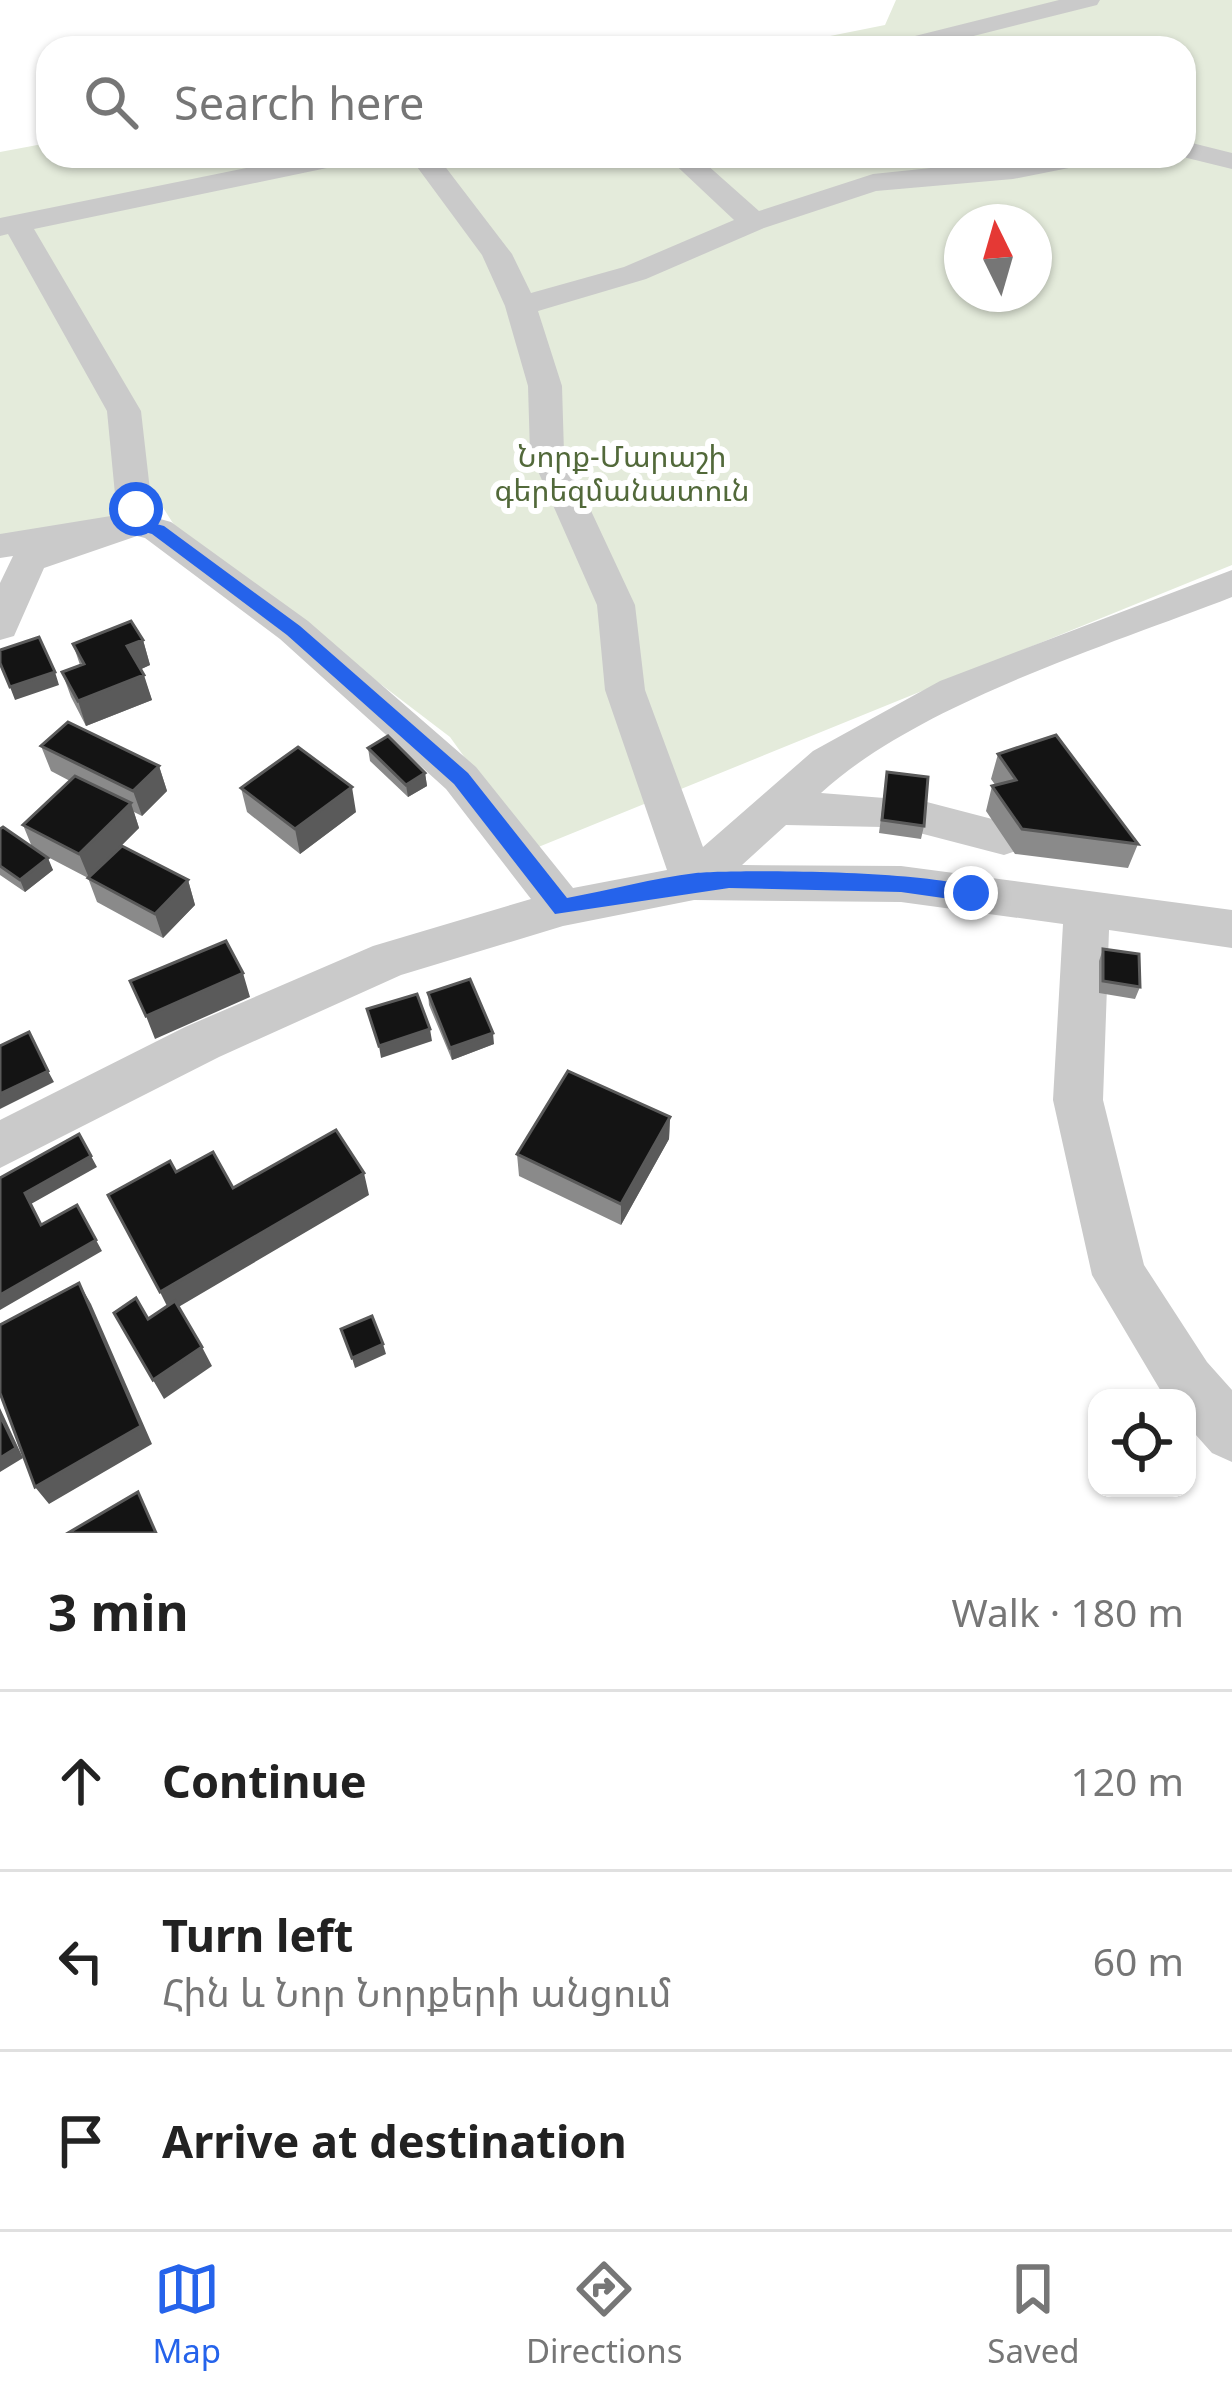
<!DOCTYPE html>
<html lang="en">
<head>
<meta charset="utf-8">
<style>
	body { margin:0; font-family:"Noto Sans","Noto Sans Armenian",sans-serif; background:#f2f2f2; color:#222 }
	.controls { position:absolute; right:36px; bottom:36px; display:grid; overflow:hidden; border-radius:24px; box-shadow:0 3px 9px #0004 }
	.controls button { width:108px; height:108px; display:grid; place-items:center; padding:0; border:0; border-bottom:3px solid #e0e0e0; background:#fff; color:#222; font:60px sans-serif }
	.compass { position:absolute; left:944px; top:204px; width:108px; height:108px; border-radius:50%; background:#fff; box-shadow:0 3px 9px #0004; rotate:355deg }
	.stop { position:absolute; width:36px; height:36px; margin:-27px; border:9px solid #2563eb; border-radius:50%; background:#fff }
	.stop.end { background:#2563eb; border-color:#fff; box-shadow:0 3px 12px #0008 }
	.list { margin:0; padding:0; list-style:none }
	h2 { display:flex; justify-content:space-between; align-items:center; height:156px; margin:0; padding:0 48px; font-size:51px }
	h2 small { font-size:39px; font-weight:400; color:#767676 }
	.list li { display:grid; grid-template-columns:78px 1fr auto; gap:36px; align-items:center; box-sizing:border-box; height:180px; padding:0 48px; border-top:3px solid #e0e0e0 }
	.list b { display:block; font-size:45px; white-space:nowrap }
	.list p { margin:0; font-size:39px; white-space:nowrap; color:#767676 }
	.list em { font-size:39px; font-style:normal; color:#767676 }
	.icon { flex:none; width:66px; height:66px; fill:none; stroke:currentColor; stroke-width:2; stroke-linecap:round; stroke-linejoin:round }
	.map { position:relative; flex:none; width:1232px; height:1533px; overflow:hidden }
	.search { position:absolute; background:#fff; box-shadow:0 3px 9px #0004; left:36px; right:36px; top:36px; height:132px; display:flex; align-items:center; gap:30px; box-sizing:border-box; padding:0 42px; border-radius:36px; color:#767676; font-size:45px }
	.sheet { height:696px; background:#fff }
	nav { display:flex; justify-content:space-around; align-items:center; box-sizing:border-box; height:168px; border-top:3px solid #e0e0e0; background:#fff; font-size:33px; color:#767676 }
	nav a { display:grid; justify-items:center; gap:6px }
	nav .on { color:#2563eb }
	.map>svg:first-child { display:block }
	.green { fill:#e4ebdb; fill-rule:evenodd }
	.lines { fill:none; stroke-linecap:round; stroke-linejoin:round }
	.minor { fill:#cacaca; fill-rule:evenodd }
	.wall { fill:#8a8a8a }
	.shaded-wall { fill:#5a5a5a }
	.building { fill:#141414; stroke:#5a5a5a; stroke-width:3 }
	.route { fill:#2563eb }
	.labels { text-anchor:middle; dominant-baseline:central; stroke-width:12; stroke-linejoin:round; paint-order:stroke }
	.park-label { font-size:30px; fill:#52693a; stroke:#fff }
</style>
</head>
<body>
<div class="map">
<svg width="1232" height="1533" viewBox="0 0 1232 1533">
	<rect width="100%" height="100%" fill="#fff"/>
	<path class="green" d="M896,0H1232V565L531,850L450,737L176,528L162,506L0,541V152L48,143V156H1184V48H770L885,25ZM962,222H1034V294H962Z"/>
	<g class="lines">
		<path class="minor" d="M1059,0H1100L1097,5L926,48H883L887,43Z
			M1184,141L1232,153V169L1179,156H1184Z
			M305,156H360L346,164L34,229L141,411L153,517L171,522L308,621L476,767L573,888L667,870L605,690L597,605L530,453L528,386L505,306L482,255L409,156H437L512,254L531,293L624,267L734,220L666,156H697L759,211L873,174L1046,156H1103L1099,162L1013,179L876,191L764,228L646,279L538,311L562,386L564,453L635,605L645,690L703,847L813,751L940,681L1232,570V597C1107,646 919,703 821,793L897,799L904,811L897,823L882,827L786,825L742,865L901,866L1232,910V948L1109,930L1103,1100L1144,1265L1207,1362L1232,1390V1462L1212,1453L1187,1425V1398H1165L1092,1275L1053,1100L1063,924L901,902L694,900L563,926L401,975L219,1057L0,1168V1120L185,1027L373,946L531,899L446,789L280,639L145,538L137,536L44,568L14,636L0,640V583L13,556L0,558V534L117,515L107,411L8,234L0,236V218Z
			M923,801L1019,826L1026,838L1019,850L1004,855L908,830L901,818L908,806Z"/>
	</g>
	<path class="wall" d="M143,640L150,665L141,669L152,700L86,726L71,697L62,672L80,665L73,644Z
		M41,746L159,766L167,791L142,816L134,812L139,828L117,850L188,880L195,905L163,938L97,902L88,878L44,855L53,870L25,892L0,875V829L32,847L23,825L70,781L51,771Z
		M368,748L425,773L427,786L408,797L370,761Z
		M998,754L1138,844L1128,868L1015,854L986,811L992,786H996L991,779Z
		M887,772L924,826L921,839L879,833Z
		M241,788L356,812L300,854L247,812Z
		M1103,949L1140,987L1135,999L1099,993V961Z
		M428,993L494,1044L452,1060L429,1005Z
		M670,1117L669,1139L621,1225L519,1176L517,1154Z"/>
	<path class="shaded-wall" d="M143,640L150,665L135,672L127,646Z
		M55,672L59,685L15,700L10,687Z
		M144,675L152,700L86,726L78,701Z
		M159,766L167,791L142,816L133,791Z
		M425,773L427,786L408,797L406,785Z
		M352,787L356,812L300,854L295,829Z
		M131,803L139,828L89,878L79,854Z
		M48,858L53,870L25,892L20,880Z
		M188,880L195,905L163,938L155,914Z
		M243,973L250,997L155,1039L146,1016Z
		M430,1029L432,1041L381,1058L379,1046Z
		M493,1033L494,1044L452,1060L450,1048Z
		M48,1071L54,1082L0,1109V1094Z
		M670,1117L669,1139L621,1225V1204Z
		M91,1156L97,1167L31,1204L25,1193Z
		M364,1173L369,1195L170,1312L160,1292Z
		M96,1240L102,1251L0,1310V1295Z
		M79,1283L91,1304L152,1444L49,1504L35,1487Z
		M383,1344L386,1354L355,1368L352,1358Z
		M202,1347L212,1366L164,1399L153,1380Z
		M0,1408L23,1458L0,1472Z"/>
	<path class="building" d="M131,621L143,640L127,646L144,675L78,701L62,672L84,664L73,644Z
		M39,637L55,672L10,687L0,663V650Z
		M68,722L159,766L133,791L41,746Z
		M1056,735L1138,844L1022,829L992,786L1016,780L998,754Z
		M388,736L425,773L406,785L368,748Z
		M298,747L352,787L295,829L241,788Z
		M887,772L928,777L924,826L882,820Z
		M75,776L131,803L79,854L23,825Z
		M3,827L48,858L20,880L0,866V829Z
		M122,846L188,880L155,914L88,878Z
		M226,941L243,973L146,1016L130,981Z
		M1103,949L1139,954L1140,987L1103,981Z
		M470,979L493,1033L450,1048L428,993Z
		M417,994L430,1029L379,1046L367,1009Z
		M29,1032L48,1071L0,1094V1046Z
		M568,1071L670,1117L621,1204L517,1154Z
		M336,1130L364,1173L160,1292L108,1195L170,1161L176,1172L213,1152L233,1188Z
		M79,1134L91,1156L25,1193L41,1225L77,1205L96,1240L0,1295V1178Z
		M79,1283L141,1426L35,1487L0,1393V1325Z
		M136,1298L148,1319L175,1301L202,1347L153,1380L114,1313Z
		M372,1316L383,1344L352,1358L341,1329Z
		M0,1415L16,1448L0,1458Z
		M138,1492L156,1533H68Z"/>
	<path class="route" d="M130,506H142L145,521L164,526L300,626L468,773L567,898C610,890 653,878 696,873C736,869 962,870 982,893L971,902L901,892L729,888L555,914L454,784L287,635L152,534L131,528Z"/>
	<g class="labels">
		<g class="park-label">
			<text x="622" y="455">Նորք-Մարաշի<tspan x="622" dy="34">գերեզմանատուն</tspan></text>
		</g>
	</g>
</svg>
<div class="controls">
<button><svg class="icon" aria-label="locate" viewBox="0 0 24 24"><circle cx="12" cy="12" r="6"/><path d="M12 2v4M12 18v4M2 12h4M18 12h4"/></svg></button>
</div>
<svg class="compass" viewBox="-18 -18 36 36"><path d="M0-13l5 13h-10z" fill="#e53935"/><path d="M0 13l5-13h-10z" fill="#767676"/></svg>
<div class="stop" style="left:136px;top:509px"></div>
<div class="stop end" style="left:971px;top:893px"></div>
<div class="search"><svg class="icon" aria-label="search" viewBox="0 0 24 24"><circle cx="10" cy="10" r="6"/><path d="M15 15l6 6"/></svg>Search here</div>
</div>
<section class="sheet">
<h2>3 min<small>Walk · 180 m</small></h2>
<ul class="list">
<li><svg class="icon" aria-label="ahead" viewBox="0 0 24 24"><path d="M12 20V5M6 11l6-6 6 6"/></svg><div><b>Continue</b></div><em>120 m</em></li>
<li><svg class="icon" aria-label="left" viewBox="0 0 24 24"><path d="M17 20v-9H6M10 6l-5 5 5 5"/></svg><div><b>Turn left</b><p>Հին և Նոր Նորքերի անցում</p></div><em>60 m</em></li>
<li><svg class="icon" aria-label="arrive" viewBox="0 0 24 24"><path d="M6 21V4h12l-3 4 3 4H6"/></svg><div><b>Arrive at destination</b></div></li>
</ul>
</section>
<nav>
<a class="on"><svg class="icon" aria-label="map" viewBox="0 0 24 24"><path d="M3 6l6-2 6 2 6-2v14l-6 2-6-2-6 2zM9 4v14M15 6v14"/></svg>Map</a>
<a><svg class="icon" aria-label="directions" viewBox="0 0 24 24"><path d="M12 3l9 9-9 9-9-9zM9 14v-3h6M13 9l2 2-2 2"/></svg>Directions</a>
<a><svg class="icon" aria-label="saved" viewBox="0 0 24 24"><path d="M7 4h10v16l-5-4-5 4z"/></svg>Saved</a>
</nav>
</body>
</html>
